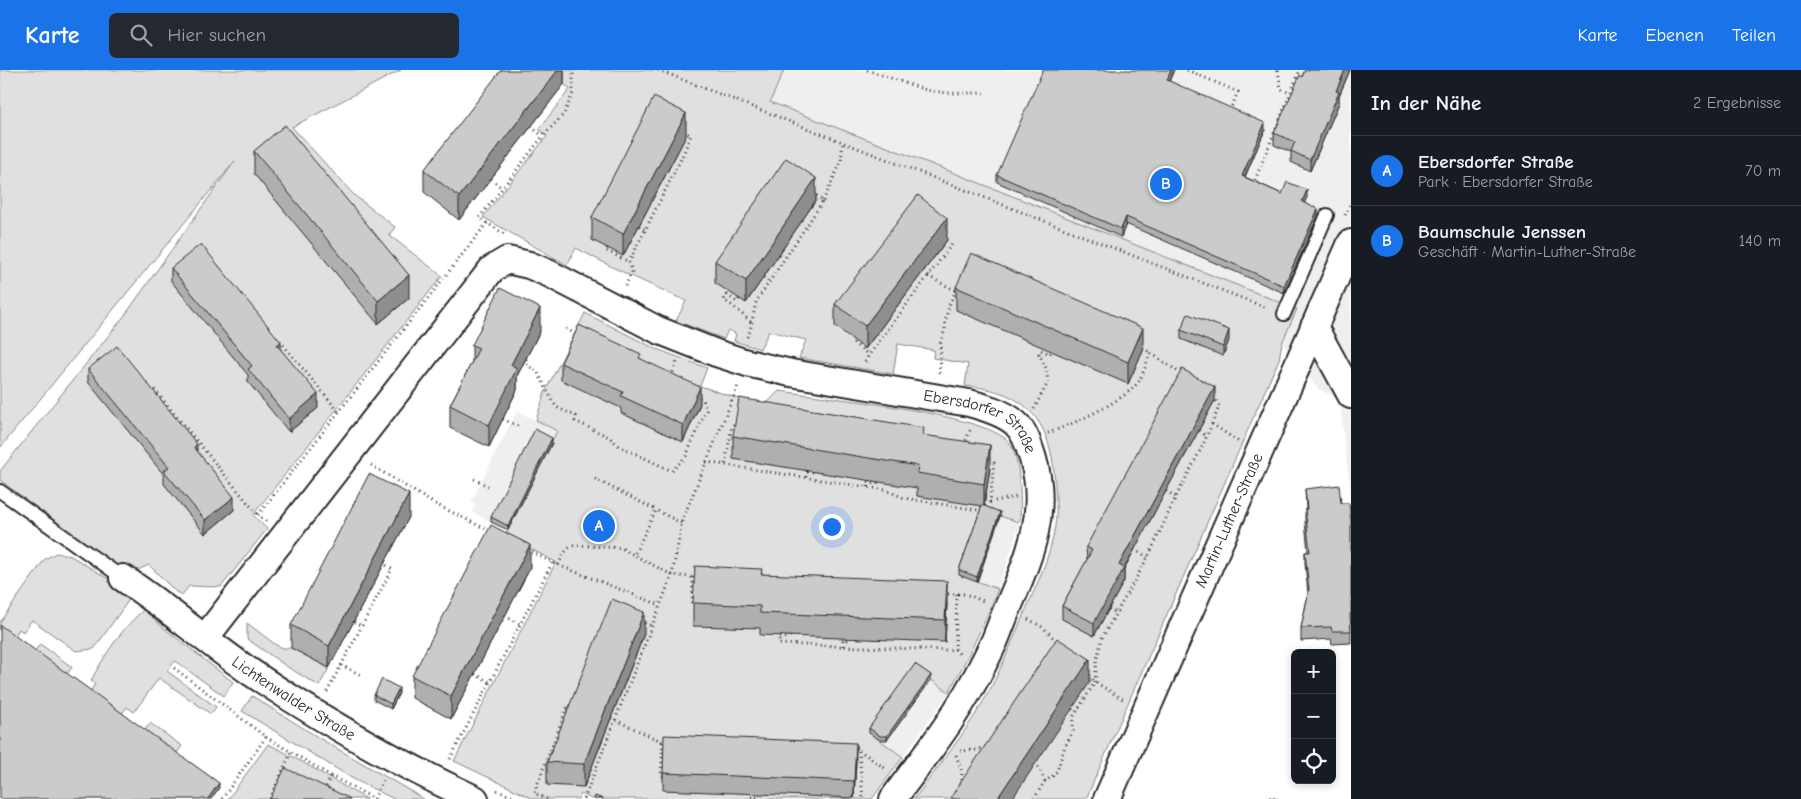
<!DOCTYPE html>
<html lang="de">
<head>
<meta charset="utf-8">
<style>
	body { margin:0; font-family:"Comic Neue",sans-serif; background:#242831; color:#f1f3f6 }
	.controls { position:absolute; right:15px; bottom:15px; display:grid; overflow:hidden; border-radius:8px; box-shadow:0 2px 8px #0003 }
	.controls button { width:45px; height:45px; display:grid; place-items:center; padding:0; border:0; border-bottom:1px solid #363941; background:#171b24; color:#f1f3f6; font:25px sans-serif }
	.you { position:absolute; left:831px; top:456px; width:18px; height:18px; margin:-12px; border:4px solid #fff; border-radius:50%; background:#1a73e8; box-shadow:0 0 0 8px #1a73e833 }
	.badge { display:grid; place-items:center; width:32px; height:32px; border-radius:50%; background:#1a73e8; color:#fff; font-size:16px; font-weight:700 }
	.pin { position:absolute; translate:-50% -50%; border:2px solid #fff; box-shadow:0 1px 5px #0006 }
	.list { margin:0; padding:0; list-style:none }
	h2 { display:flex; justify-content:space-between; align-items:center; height:65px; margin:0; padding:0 20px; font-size:21px }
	h2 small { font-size:16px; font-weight:400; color:#9ea1a6 }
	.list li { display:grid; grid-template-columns:32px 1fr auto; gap:15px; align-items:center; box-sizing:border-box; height:70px; padding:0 20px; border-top:1px solid #363941 }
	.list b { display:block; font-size:19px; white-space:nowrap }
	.list p { margin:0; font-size:16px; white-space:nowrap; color:#9ea1a6 }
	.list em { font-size:16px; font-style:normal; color:#9ea1a6 }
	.icon { flex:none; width:28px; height:28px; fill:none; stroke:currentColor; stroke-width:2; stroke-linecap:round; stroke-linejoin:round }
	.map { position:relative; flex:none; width:1351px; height:729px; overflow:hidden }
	header { display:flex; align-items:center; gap:30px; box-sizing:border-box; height:70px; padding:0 25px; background:#1a73e8; color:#fff }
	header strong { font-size:24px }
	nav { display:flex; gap:28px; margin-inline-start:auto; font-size:18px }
	.search { width:350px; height:45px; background:#242831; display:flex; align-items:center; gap:12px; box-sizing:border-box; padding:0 18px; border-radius:8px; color:#9ea1a6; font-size:19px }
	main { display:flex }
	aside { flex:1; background:#171b24 }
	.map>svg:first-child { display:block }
	.built { fill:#efefef }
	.green { fill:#e0e0e0; stroke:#868686 }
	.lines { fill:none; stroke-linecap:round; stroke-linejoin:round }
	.lane-casing { stroke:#2b2b2b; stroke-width:16 }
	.street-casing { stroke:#2b2b2b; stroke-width:30 }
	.path { stroke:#2b2b2b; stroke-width:3; stroke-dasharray:1 4; stroke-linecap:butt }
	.lane { stroke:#fff; stroke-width:12 }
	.street { stroke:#fff; stroke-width:26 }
	.wall { fill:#afafaf; stroke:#2b2b2b }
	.shaded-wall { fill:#8e8e8e; stroke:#2b2b2b }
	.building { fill:#cbcbcb; stroke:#2b2b2b }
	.labels { text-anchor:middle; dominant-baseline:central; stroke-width:4; stroke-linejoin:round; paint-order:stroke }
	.street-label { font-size:16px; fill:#2b2b2b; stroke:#fff }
</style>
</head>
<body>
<header>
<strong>Karte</strong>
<div class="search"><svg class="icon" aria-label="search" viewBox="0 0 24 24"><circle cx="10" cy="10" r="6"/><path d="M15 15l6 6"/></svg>Hier suchen</div>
<nav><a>Karte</a><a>Ebenen</a><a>Teilen</a></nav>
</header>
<main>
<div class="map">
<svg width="1351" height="729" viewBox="0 0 1351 729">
	<rect width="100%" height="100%" fill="#fff"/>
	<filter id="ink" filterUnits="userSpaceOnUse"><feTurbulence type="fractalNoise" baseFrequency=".02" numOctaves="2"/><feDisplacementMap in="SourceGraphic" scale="10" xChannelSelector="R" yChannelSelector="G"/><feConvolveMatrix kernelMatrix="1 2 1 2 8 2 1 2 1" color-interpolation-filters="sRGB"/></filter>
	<g filter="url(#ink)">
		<path class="built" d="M784,0H1351V427L1340,335L1331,325L1318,319L1282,273L1296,239L944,99L770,32Z
			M517,341L558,361L508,460L472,442L476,434L471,432Z
			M982,440L1020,454L998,519L959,505Z
			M915,599L949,622L903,687L869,663Z"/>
		<path class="green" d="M0,0H401L292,57L354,125L395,157L389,165L442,206L253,445L267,459L221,517L189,516L182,525L176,522L149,495L129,504L71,464L0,410V401L125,245L235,91L0,378Z
			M546,0H784L770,32L944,99L1297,239L1282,273L1279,289L1086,729H914C938,697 964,665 984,630C999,605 1009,578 1021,551C1034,520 1050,490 1055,456C1057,442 1056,428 1055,414C1052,353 1028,320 965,316L968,294L933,288L934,280L898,274L893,304L799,288L806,270L769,261L760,279L734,271L736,264L728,260L724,269L676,251L686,231L614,198L576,178L567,195L483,147L547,66L539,59L570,19Z
			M585,243L654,278L707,298L700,316L763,337L779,321C822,327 984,343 1009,372C1021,386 1021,432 1020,450L1018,452L982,440L960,505L998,519C984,555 967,589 949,622L915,599L870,663L903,687L872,729H592L581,724L578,729H534L454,691L556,492L505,466L557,361L536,350L545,322Z
			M56,483L71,486L133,524L94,579L76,581L32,550L23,562L19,559L13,569L0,560V552L45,489Z
			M145,539L160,555L233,612L224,626L175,591L167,601L216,637L211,644L159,608L134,642L127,637L120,646L89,624L95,614L91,611C103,587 124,555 145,539Z
			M247,553L276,575L283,578H291L329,598L319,616L286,596L247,569Z
			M40,574L72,597L65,607L33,584Z
			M252,626L324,671L424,729H394L355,710L242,641Z
			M150,653L182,676L175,685L143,663Z
			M268,674C302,690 333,711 367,729H228Z"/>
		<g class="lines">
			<defs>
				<path id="lane" d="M1284,244L1327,145
					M0,421L123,508"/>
				<g id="street">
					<path d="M1314,257L1351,325"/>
					<path id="s1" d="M123,508C168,538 208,573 252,603C322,650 399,694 475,729"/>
					<path id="s2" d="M205,568L492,199L507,190L529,195L550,204L658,260L716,283L747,293L791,303L969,333C984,337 1002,342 1014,352C1025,361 1029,376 1033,389C1049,442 1029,487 1009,535C1004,546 1000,558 995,570C984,594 971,618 957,640C938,671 914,700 893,729"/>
					<path id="s3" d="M1107,729L1351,173"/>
				</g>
			</defs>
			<use href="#lane" class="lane-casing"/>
			<use href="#street" class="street-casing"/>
			<path class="path" d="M658,0L1267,238
				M867,0L926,20L948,23H984
				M1187,0L1238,22L1230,40
				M1278,0L1281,19L1290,23
				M531,57L543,66
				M491,109L502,118
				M1255,110L1300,0
				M823,131L841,92L843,72
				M1345,145L1351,132
				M487,153L479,148L543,66L564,44L573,23V0
				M639,156L645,159
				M607,178L605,180L629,192
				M928,206L956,221
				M763,208L769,212
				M625,216L632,202L629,192L682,87L691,65L683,62
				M739,229L737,232L727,225L724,230L734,237L752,253
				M566,259L578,265
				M747,267L750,261L756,232L823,131L814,124
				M852,269L851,271L869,285
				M280,271L339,342
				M1139,275L1183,305
				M526,289L528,296L537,301L556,337L576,346L575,351L609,367L619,376L672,401L686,386L707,339L703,330L698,327
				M865,292L869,285L952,174
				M939,303L941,287L940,275L945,259L946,247L950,233L958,217
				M671,307L677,292
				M151,322L154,319L258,445
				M1034,339L1048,312L1046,298L1039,284L1041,280L1050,284L1051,281
				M503,349L518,356
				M1212,354L1239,372
				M1199,361L1207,366
				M1048,363C1071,355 1127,330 1139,311C1144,302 1147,291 1151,282
				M964,375L971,358
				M706,392L886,420L904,428L978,440L990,432L994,393L986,392
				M725,394L732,356L739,349
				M371,395L433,433L490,461
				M806,407L807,402H817
				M474,409L488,416
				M595,409L656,440
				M868,417V412L877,414L878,412
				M1166,421L1176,427
				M990,432L1016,427
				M266,451L258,445L487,153L506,165
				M681,453L656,440L634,485L672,505L698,508
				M527,480L558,495L660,535
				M1134,480L1148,487
				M558,495C563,486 565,478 575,475L621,478L634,485
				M693,507L692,535H694
				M943,524H965L986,532
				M957,524L955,579L961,586
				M1109,539L1116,543
				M505,546L520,554
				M1028,549L1044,558L1058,573
				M640,551L652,556
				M354,552L362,556
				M790,566L789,568L779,567V574L948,580L955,579
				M843,576V570H850V568
				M341,595L361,605
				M174,598L266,667L331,706L375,729
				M1087,601L1095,612L1124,630
				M475,604L490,612
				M327,622L392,499L384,494
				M1072,639L1076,642
				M611,648L663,672H667
				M663,672L661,706H663
				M854,680H859L886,699
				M859,681L863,729
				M960,681L976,680L988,676
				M956,685L962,702V712
				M450,689L552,493
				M1036,692L1045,711
				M497,720L517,729
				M324,721L331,706
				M222,729L266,667
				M270,729L291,682
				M374,729L383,710
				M547,729L534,723L568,635L572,636
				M584,729L672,505L681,459V453L738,316
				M748,729V727H758V724
				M1034,729L1045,711L1052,707L1057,701L1064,679L1073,661L1074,646L1095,612L1097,589L1102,568L1148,487L1176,427L1202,377L1217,342L1219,336L1213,326"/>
			<use href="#lane" class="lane"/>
			<use href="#street" class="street"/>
		</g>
		<path class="wall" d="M564,0V14L459,150L424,122V100Z
			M1305,0H1350L1339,26V33L1310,101L1291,92V82L1274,75V63Z
			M1169,11L1265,60L1245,107L1282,124L1307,127L1304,133L1318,146L1284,223L1126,154L1121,167L997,112V105Z
			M686,66L623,186L592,170V147Z
			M254,81L409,228L378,254L254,104Z
			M816,130L746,233L715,213V191Z
			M947,170L865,279L835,256V234Z
			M171,198L281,280L318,338L289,362L248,312V305L171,211Z
			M956,217L1143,280L1128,314L956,240Z
			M1181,260L1229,270L1223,286L1181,269Z
			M540,261L517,306V320L489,377L450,358V335L472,292V275Z
			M641,289L700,334L683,372L621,343V338L561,310V293Z
			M88,299L197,382L234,440L205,464L164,414V405L88,312Z
			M1215,330L1124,499V511L1094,566L1062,549V536L1087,490L1086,477Z
			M924,365L990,398L984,436L1000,446L977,512L959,505V500L982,436L917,426V418L733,389V366Z
			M552,373L508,460L491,452V447Z
			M1305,419L1341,433L1351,453V573L1332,574L1331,569L1301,571V558L1308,524L1305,494V482H1308L1305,452V439H1306Z
			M409,447L329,598L291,578V555Z
			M530,498L451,649L412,628V606Z
			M762,504L947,533L945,572L760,565V558L693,556V533Z
			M644,564L584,717L547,715V692Z
			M931,610L887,670H880L869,663V658Z
			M399,623L391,639L374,630V625Z
			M856,690L854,728L663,720V703Z"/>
		<path class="shaded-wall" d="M558,0H564V14L459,150V127Z
			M1171,0H1174L1167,17V10Z
			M1345,0H1350L1339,26V33L1310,101V90L1336,21Z
			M686,43V66L623,186V164Z
			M1265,53V60L1242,113V106Z
			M816,108V130L746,233V211Z
			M1307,120V127L1302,139V132Z
			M1318,139V146L1284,223V216Z
			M1126,147V154L1121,167V159Z
			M947,148V170L865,279V256Z
			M409,205V228L378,254V231Z
			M540,238V261L517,306V320L489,377V355L511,295Z
			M1143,258V280L1128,314V292Z
			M1229,260V270L1223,286V277Z
			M281,272V285L277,275Z
			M700,317V334L683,372V355Z
			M1215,317V330L1124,499V511L1094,566V553L1119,495Z
			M318,324V338L289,362V349Z
			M552,368V373L508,460V456Z
			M197,374V387L194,377Z
			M990,375V398L984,436V414Z
			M409,424V447L329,598V576Z
			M234,427V440L205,464V450Z
			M1000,442V446L977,512V507Z
			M530,475V498L451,649V626Z
			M947,511V533L945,572V550Z
			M644,542V564L584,717V694Z
			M1090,589V612L1012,729H997Z
			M931,605V610L887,670V666Z
			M399,618V623L391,639V634Z
			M856,673V690L854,728V711Z
			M219,713V718L211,729H208Z"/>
		<path class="building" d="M501,0H558L459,127L424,100Z
			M1043,0H1171L1167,10L1265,53L1242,106L1282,124L1287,112L1307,120L1302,132L1318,139L1284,216L1126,147L1121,159L997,105Z
			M1305,0H1345L1336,21L1339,22L1310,90L1291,81L1295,72L1274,63L1300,5L1302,7Z
			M654,27L686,43L623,164L592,147Z
			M285,55L409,205L378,231L254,81Z
			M786,88L816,108L746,211L715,191Z
			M918,125L947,148L865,256L835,234Z
			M201,174L281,272L277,275L318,324L289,349L248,299L252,296L171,198Z
			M971,183L1143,258L1128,292L956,217Z
			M500,218L540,238L511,295L517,298L489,355L450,335L479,278L472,275Z
			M1188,244L1229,260L1223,277L1181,260Z
			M579,255L641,284L639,288L700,317L683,355L621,326L623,322L561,293Z
			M117,276L197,374L194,377L234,427L205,450L164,401L169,397L88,299Z
			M1182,299L1215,317L1119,495L1124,498L1094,553L1062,536L1092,480L1086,477Z
			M739,328L924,358L923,365L990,375L984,414L917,403L918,396L733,366Z
			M535,359L552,368L508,456L491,447Z
			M369,404L409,424L329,576L291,555Z
			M1339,415L1341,433H1349L1351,453V544H1350L1351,561H1332L1331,557L1301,558L1309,520L1305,482H1310L1305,439H1307L1305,419Z
			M982,435L1000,442L977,507L959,500Z
			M491,455L530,475L451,626L412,606Z
			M695,496L762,499L761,504L947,511L945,550L760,543V536L693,533Z
			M612,529L644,542L584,694L547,692Z
			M0,555L219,713L208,729H0Z
			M1057,568L1090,589L997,729H955L951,727Z
			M915,594L931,605L887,666H880L869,658Z
			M382,609L399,618L391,634L374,625Z
			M664,665L856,673L854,711L663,703Z
			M285,698L351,729H270Z
			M595,726L603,729H594Z
			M1269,727L1278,729H1268Z"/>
	</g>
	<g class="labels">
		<g class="street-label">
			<text stroke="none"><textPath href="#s2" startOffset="992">Ebersdorfer Straße</textPath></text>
			<text stroke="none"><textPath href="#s3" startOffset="304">Martin-Luther-Straße</textPath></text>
			<text stroke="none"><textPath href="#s1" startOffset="209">Lichtenwalder Straße</textPath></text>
		</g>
	</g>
</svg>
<div class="controls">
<button>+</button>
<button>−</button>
<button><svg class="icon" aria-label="locate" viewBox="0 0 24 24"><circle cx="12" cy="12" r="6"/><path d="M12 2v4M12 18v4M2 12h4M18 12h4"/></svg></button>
</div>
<div class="you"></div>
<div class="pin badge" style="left:599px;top:456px">A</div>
<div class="pin badge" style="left:1166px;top:114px">B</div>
</div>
<aside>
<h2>In der Nähe<small>2 Ergebnisse</small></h2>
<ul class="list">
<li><span class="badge">A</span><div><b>Ebersdorfer Straße</b><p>Park · Ebersdorfer Straße</p></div><em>70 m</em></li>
<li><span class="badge">B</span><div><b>Baumschule Jenssen</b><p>Geschäft · Martin-Luther-Straße</p></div><em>140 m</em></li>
</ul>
</aside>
</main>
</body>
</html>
